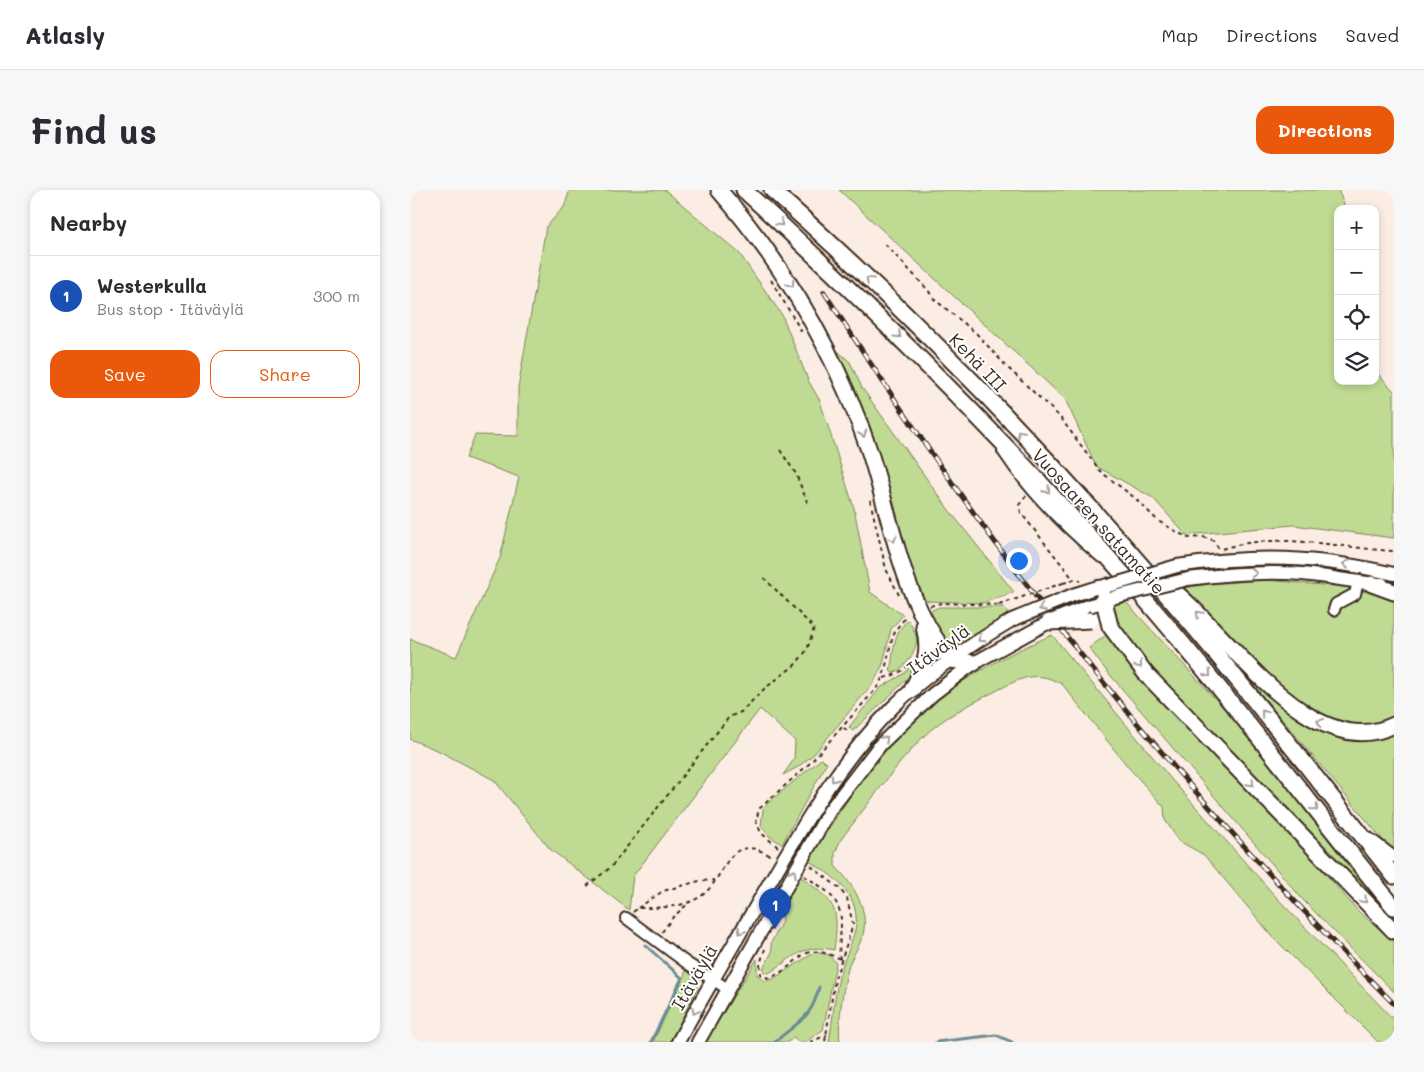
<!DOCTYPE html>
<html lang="en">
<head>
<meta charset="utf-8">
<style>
	body { margin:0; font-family:Mali,sans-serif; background:#f7f7f7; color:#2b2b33 }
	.controls { position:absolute; right:15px; top:15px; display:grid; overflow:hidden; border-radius:10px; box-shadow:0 2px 8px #0003 }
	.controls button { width:45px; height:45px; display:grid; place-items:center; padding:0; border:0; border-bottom:1px solid #e1e1e2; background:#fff; color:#2b2b33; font:25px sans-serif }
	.you { position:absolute; left:608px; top:370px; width:18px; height:18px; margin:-12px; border:4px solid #fff; border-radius:50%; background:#1a73e8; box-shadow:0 0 0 8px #1a73e833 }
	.badge { display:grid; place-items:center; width:32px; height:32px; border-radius:50%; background:#ea580c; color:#fff; font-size:16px; font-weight:700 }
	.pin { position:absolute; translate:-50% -41px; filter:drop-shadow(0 1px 2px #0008) }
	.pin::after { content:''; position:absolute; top:26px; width:18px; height:15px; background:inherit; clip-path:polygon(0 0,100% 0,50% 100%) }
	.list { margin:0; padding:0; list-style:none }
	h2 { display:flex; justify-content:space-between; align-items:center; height:65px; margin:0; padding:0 20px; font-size:21px }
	h2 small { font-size:16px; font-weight:400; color:#7c7c81 }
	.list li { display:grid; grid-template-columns:32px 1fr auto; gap:15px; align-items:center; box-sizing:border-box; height:80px; padding:0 20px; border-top:1px solid #e1e1e2 }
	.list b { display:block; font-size:19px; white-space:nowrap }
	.list p { margin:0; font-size:16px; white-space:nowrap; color:#7c7c81 }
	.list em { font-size:16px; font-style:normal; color:#7c7c81 }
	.actions { display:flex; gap:10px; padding:15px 20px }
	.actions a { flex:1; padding:11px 0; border:1px solid #ea580c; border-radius:15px; text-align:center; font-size:18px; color:#ea580c }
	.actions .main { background:#ea580c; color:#fff }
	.icon { flex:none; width:28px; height:28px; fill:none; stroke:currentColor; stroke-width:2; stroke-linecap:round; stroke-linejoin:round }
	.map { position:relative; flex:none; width:984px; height:852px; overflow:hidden; border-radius:15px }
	header { display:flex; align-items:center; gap:30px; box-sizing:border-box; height:70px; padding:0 25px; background:#fff; border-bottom:1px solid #e1e1e2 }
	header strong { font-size:24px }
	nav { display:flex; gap:28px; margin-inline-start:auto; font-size:18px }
	.intro { display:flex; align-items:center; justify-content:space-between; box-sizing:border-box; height:120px; padding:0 30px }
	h1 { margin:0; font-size:35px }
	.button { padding:12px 22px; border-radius:15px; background:#ea580c; color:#fff; font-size:18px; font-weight:700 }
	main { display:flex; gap:30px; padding:0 30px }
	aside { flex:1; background:#fff; border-radius:15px; box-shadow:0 2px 8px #0003 }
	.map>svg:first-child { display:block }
	.green { fill:#bfdb93; stroke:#7d8258 }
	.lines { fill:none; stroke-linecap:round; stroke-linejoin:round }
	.stream { stroke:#688b97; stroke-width:3 }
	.minor-casing { stroke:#3b2a1e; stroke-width:14 }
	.major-casing { stroke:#3b2a1e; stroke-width:16 }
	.highway-casing { stroke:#3b2a1e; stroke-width:19 }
	.path { stroke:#3b2a1e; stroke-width:2; stroke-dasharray:4 4; stroke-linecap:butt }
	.minor { stroke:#fff; stroke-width:10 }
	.major { stroke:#fff; stroke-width:12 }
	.highway { stroke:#fff; stroke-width:15 }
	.rail-casing { stroke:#3b2a1e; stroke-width:5 }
	.rail { stroke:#fff; stroke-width:3; stroke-dasharray:9; stroke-linecap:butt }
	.major-bridge-casing { stroke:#3b2a1e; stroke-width:16; stroke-linecap:butt }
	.highway-bridge-casing { stroke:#3b2a1e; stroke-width:19; stroke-linecap:butt }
	.path-bridge { stroke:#3b2a1e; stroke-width:2; stroke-dasharray:4 4; stroke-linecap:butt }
	.major-bridge { stroke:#fff; stroke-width:12 }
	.highway-bridge { stroke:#fff; stroke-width:15 }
	.oneway { stroke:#a79f9a }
	.labels { text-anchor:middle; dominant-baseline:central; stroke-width:4; stroke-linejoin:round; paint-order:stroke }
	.street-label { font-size:18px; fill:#3b2a1e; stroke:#fff }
</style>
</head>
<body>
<header>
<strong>Atlasly</strong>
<nav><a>Map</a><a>Directions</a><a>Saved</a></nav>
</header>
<div class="intro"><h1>Find us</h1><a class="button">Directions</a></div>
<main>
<aside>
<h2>Nearby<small></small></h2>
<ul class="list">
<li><span class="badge" style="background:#1a4fb4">1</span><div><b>Westerkulla</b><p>Bus stop · Itäväylä</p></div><em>300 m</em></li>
</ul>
<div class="actions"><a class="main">Save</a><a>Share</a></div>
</aside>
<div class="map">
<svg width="984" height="852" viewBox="0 0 984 852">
	<rect width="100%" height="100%" fill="#fbede3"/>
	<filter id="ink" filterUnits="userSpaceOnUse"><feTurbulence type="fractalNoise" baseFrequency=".02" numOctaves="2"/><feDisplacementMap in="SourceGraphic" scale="10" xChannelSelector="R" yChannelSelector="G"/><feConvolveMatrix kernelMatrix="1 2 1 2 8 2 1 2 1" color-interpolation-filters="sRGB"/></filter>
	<g filter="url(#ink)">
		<path class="green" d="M160,0H255L329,63L372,125L398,190L410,211L444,318L460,402L493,425L481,439L473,474L464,492L404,564L388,577L373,585L384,569L385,551L350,519L223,686L219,720L140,659L84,590L29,561L0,549V449L46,467L90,368L109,287L56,268L65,245L108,246V198L136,37L154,17Z
			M429,0H928L936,19H928V191H965V181L984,201V348L883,335L776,345L743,308L686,276L655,209Z
			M422,156L440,172L452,198L539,320L604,402L573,413L518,411L511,407Z
			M856,390L934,397L984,408V529C972,531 955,538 943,536C886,530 812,439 774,398L799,394Z
			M716,412L832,538L961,705V708L757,495L718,448L700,416Z
			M529,417H593L600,425L543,460H540L518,422Z
			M498,430C501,435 505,441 506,446C509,459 495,479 483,483L480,481C485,460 481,446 498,430Z
			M642,445L761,589L866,707L984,830V852H968L863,747L794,665L769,651L755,630L754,617L719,578L652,494C625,479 609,489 584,502C559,515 533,527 513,547C483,578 458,615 431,649L425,663V676C443,694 461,721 452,748C449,756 444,764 440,772C434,791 427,833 430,852H419C423,830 424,808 429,787C432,774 438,763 442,750C457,711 429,689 399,671C437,606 481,544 542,499C571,478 609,459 642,445Z
			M696,445L857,618L950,723L984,751V802L893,710L695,479L679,458Z
			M512,453L506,476L500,486L443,541L439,537L470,498L495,483L505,470Z
			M825,473L954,550L977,547L984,543V659L972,649Z
			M411,569L417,573L372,654L359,646L351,636L353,619L360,611Z
			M390,686C425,713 430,715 424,760C393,753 383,768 359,783L354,782L353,779L362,762L361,753L372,731V721L378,706Z
			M405,762L419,765L426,773L413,840L395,852H388L384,847L378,852H295L347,769V785L355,791L363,789Z
			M276,780C284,785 288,788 287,799L260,852H243L273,789Z"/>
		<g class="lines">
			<path class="stream" d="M235,755L272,788L241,852
				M365,852C387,832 402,829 409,797
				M526,852L586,845L602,852"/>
			<defs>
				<path id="minor" d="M593,261C620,302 653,335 691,367
					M924,420L926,414L945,404L948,392
					M959,648L984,667
					M216,728L278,774L318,799"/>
				<path id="major" d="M767,376C846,364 906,366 984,384
					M778,389C816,384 854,381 892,384C919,386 945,393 972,394
					M663,405L688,397L698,396
					M673,418L703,408
					M268,852C296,800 327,749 357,697C394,634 430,570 483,517C517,483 560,455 602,430
					M288,852L420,620L470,555L523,504L564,473L639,432"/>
				<path id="highway" d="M309,0C376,77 426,163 459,260C483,333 491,409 541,470L564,473
					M334,0C469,124 599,254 720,392C812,497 896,609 984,717
					M362,0C495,118 621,247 737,382C823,481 903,584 984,686
					M755,394C814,436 899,577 984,535
					M962,394L984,402
					M698,396L694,402V411L700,436L736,484L984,741
					M502,500C515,475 521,464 514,436"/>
			</defs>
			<use href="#minor" class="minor-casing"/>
			<use href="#major" class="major-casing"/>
			<use href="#highway" class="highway-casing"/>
			<path class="path" d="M475,54L518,100L524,109L566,143L597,177L649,226L691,282L725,308L748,331L778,348L793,347L803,350L810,360
				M361,90L393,144
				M370,260L386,284L398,314
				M616,306L609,315L611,323L664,390
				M460,310L476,379L489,405
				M812,359C866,341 929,358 984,361
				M653,393L664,390L670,391
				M520,416L531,413L589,415
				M474,488C486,485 494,481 501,472
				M434,538L440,543
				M368,657L351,643L346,631L349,619L400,573L466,499C483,475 474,445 497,427
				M401,676L429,698L437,708L443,735L425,789L415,852
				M394,686C413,697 432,709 431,733C431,746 428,756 430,769
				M177,696L201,677L319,527L331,522L354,499L385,475L397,460L404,438L354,388
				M228,718L253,701L289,691L304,690
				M223,722L228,718C249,718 278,718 295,703C318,682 318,641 361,666
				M252,742L263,727L281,711
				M355,759L350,774L351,785L358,788C392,777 388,748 430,769
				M400,852L417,845"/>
			<use href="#minor" class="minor"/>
			<use href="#major" class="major"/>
			<use href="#highway" class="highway"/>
			<defs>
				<path id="rail" d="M414,102C472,192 532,281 596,367C713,525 845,674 984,814"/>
			</defs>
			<use href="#rail" class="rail-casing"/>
			<use href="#rail" class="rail"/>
			<defs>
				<path id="major-bridge" d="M698,396L767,376
					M705,407L778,389
					M646,429L673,418
					M602,430L663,405"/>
				<path id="highway-bridge" d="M639,432L681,430"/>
			</defs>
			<use href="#major-bridge" class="major-bridge-casing"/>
			<use href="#highway-bridge" class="highway-bridge-casing"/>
			<path class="path-bridge" d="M589,415L653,393"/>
			<use href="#major-bridge" class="major-bridge"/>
			<use href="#highway-bridge" class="highway-bridge"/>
		</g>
		<defs><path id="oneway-chevron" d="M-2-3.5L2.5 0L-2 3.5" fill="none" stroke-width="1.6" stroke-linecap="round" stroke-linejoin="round" transform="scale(1.25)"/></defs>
		<g class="oneway">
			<use href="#oneway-chevron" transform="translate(370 33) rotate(43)"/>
			<use href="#oneway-chevron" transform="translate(459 90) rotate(-136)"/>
			<use href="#oneway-chevron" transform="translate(381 94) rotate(58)"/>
			<use href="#oneway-chevron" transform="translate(488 145) rotate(44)"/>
			<use href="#oneway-chevron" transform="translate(610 243) rotate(-133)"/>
			<use href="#oneway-chevron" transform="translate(453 244) rotate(70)"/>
			<use href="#oneway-chevron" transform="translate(637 300) rotate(47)"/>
			<use href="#oneway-chevron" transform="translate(483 349) rotate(75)"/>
			<use href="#oneway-chevron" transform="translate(936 374) rotate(-172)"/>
			<use href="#oneway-chevron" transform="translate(844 383) rotate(-1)"/>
			<use href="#oneway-chevron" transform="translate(632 418) rotate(158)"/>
			<use href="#oneway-chevron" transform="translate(789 424) rotate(-134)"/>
			<use href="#oneway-chevron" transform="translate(571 449) rotate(147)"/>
			<use href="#oneway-chevron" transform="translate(729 475) rotate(53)"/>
			<use href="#oneway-chevron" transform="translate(798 484) rotate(50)"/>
			<use href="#oneway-chevron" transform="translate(854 523) rotate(-129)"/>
			<use href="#oneway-chevron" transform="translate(910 532) rotate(-155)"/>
			<use href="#oneway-chevron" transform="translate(475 549) rotate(-45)"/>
			<use href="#oneway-chevron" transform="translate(424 589) rotate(125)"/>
			<use href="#oneway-chevron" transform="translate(841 593) rotate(46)"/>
			<use href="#oneway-chevron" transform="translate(905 618) rotate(52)"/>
			<use href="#oneway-chevron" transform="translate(383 683) rotate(-60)"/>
			<use href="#oneway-chevron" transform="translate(954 710) rotate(46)"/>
			<use href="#oneway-chevron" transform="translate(331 741) rotate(121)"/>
			<use href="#oneway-chevron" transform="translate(285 821) rotate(119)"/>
		</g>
	</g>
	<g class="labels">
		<g class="street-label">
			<text transform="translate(568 172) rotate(46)">Kehä III</text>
			<text transform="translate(689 331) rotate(48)">Vuosaaren satamatie</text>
			<text transform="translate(528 459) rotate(-36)">Itäväylä</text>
			<text transform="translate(284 787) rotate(-60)">Itäväylä</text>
		</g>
	</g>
</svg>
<div class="controls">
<button>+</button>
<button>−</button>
<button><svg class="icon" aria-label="locate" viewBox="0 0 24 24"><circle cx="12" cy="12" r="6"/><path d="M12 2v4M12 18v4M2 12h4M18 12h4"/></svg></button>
<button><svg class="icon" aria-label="layers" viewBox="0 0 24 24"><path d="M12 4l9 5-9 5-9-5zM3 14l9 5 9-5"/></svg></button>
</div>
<div class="you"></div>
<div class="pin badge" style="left:365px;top:739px;background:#1a4fb4">1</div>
</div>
</main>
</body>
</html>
